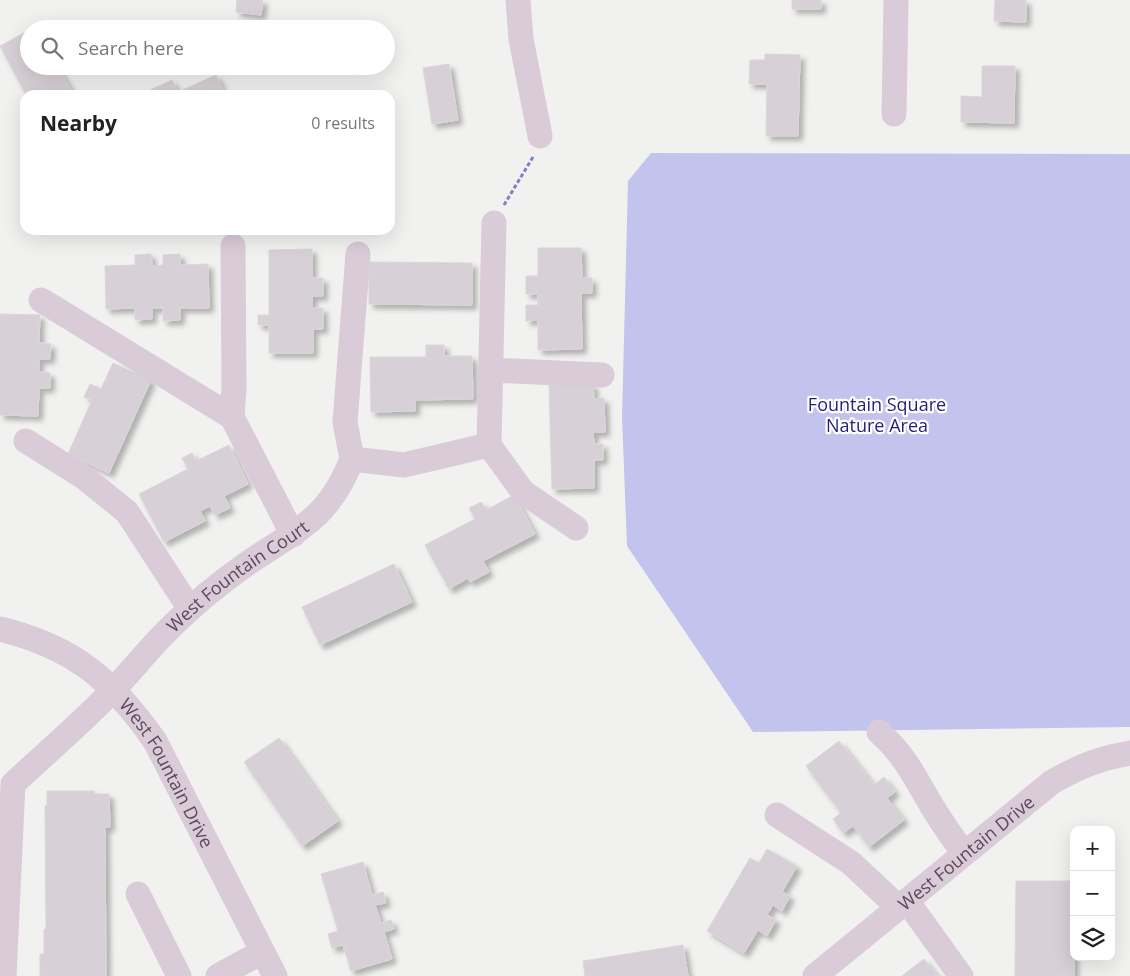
<!DOCTYPE html>
<html lang="en">
<head>
<meta charset="utf-8">
<style>
	body { margin:0; font-family:"Open Sans",sans-serif; background:#f6f6f6; color:#222 }
	.controls { position:absolute; right:15px; bottom:15px; display:grid; overflow:hidden; border-radius:10px; box-shadow:0 5px 20px #0002 }
	.controls button { width:45px; height:45px; display:grid; place-items:center; padding:0; border:0; border-bottom:1px solid #e0e0e0; background:#fff; color:#222; font:25px sans-serif }
	.list { margin:0; padding:0; list-style:none }
	h2 { display:flex; justify-content:space-between; align-items:center; height:65px; margin:0; padding:0 20px; font-size:21px }
	h2 small { font-size:16px; font-weight:400; color:#767676 }
	.icon { flex:none; width:28px; height:28px; fill:none; stroke:currentColor; stroke-width:2; stroke-linecap:round; stroke-linejoin:round }
	.map { position:relative; flex:none; width:1130px; height:976px; overflow:hidden }
	.search { position:absolute; background:#fff; box-shadow:0 5px 20px #0002; left:20px; top:20px; width:375px; height:55px; display:flex; align-items:center; gap:12px; box-sizing:border-box; padding:0 18px; border-radius:28px; color:#767676; font-size:19px }
	.panel { position:absolute; background:#fff; box-shadow:0 5px 20px #0002; left:20px; top:90px; width:375px; height:145px; border-radius:15px }
	.map>svg:first-child { display:block }
	.green { fill:#c2c4ed }
	.building { fill:#d7d0d6; stroke:#dbd5d9; filter:url(#shadow) }
	.lines { fill:none; stroke-linecap:round; stroke-linejoin:round }
	.path { stroke:#837cc9; stroke-width:3; stroke-dasharray:4 2.5; stroke-linecap:butt }
	.minor { stroke:#d9cbd8; stroke-width:25 }
	.labels { text-anchor:middle; dominant-baseline:central; stroke-width:4.5; stroke-linejoin:round; paint-order:stroke }
	.park-label { font-size:18px; fill:#251e7a; stroke:#fff }
	.street-label { font-size:18px; fill:#5d495b; stroke:#fff }
</style>
</head>
<body>
<div class="map">
<svg width="1130" height="976" viewBox="0 0 1130 976">
	<defs>
		<filter id="shadow"><feDropShadow dx="4.5" dy="4.5" stdDeviation="2.5" flood-color="#0004"/></filter>
	</defs>
	<rect width="100%" height="100%" fill="#f1f2f0"/>
	<path class="green" d="M651,153L1130,154V727L753,732L627,546L622,417L628,181Z"/>
	<path class="building" d="M237,0H263L261,15L236,12Z
		M792,0H821V9H792Z
		M995,0H1026V22L994,21Z
		M29,30V66H57L74,95H26L0,46Z
		M765,54L800,55L798,136H766L767,84H749L750,60H765Z
		M449,64L458,120L432,124L423,68Z
		M982,66H1015L1014,123L961,122V96L982,97Z
		M216,75L225,95H152L150,90L172,80L178,92Z
		M538,248H581L582,278H592V293H581L582,349L538,350V320L526,321V305H538V294H526V276H538Z
		M312,249V278H323V296H312V308H323V329H313V353H269V325H258V315H269V250Z
		M151,254L152,266L163,265V255L180,254V265L208,264L209,308H180V320L163,321V308H152V319L135,320V308L106,309L105,266L135,265V255Z
		M369,262L472,263V305L369,304Z
		M0,314L40,315L39,343L51,344L50,359H39V372L50,373V388H39L38,416L0,415Z
		M426,345H444V356H472L473,399L415,400V411L371,412L370,357H426Z
		M113,363L151,380L109,473L68,454L92,400L84,397L90,384L101,389Z
		M593,384L594,399L604,398L605,432H593L594,444H603V460H594V488L552,489L549,385Z
		M229,445L248,484L224,496L230,508L215,515L210,506L200,511L205,521L164,542L139,494L188,469L182,458L192,453L196,461Z
		M514,495L535,534L483,561L489,572L470,582L468,578L449,589L425,545L475,519L469,508L481,502L486,510Z
		M394,564L412,602L320,645L302,607Z
		M279,738L338,821L302,846L244,762Z
		M839,741L874,785L884,777L895,792L887,798L904,820L869,847L853,826L843,833L833,819L841,813L806,766Z
		M47,791H94V794H109L110,827H105L106,976H40V954H44V929H46L45,806H47Z
		M767,849L797,866L782,892L790,896L782,911L773,905L767,915L776,920L767,936L758,930L744,953L707,931L750,858L759,863Z
		M363,862L372,895L383,892L386,903L375,905L381,923L391,920L394,929L384,932L392,959L351,971L343,945L332,948L328,934L338,931L321,874Z
		M1016,881H1074V976H1015Z
		M683,945L688,976H585L583,961Z
		M924,959L937,976H902Z"/>
	<g class="lines">
		<path class="path" d="M504,205L533,157"/>
		<g class="minor">
			<path d="M518,0L521,39L540,136"/>
			<path d="M894,114L896,0"/>
			<path d="M494,223L489,445L523,492L576,528"/>
			<path d="M41,300L232,417L293,535"/>
			<path d="M490,370L602,375"/>
			<path d="M232,417L234,388L233,246"/>
			<path d="M26,441L85,478L127,512L190,609"/>
			<path d="M352,459L345,422L358,254"/>
			<path d="M352,459L404,465L489,445"/>
			<path id="s1" d="M0,629C74,647 112,680 155,741L275,976"/>
			<path d="M879,732C906,756 915,778 933,808C943,824 953,839 964,853"/>
			<path d="M777,815L851,863L898,907"/>
			<path d="M138,894L179,976"/>
			<path d="M907,901L961,976"/>
			<path id="s2" d="M4,976L13,784C47,752 83,722 115,688C134,668 152,645 172,626C195,603 221,582 248,563C298,529 328,520 352,459"/>
			<path d="M218,976L262,952"/>
			<path id="s3" d="M815,976L1052,782C1078,767 1100,758 1130,753"/>
		</g>
	</g>
	<g class="labels">
		<g class="park-label">
			<text x="877" y="404">Fountain Square<tspan x="877" dy="21">Nature Area</tspan></text>
		</g>
		<g class="street-label">
			<text stroke="none"><textPath href="#s2" startOffset="499">West Fountain Court</textPath></text>
			<text stroke="none"><textPath href="#s1" startOffset="230">West Fountain Drive</textPath></text>
			<text stroke="none"><textPath href="#s3" startOffset="195">West Fountain Drive</textPath></text>
		</g>
	</g>
</svg>
<div class="controls">
<button>+</button>
<button>−</button>
<button><svg class="icon" aria-label="layers" viewBox="0 0 24 24"><path d="M12 4l9 5-9 5-9-5zM3 14l9 5 9-5"/></svg></button>
</div>
<div class="search"><svg class="icon" aria-label="search" viewBox="0 0 24 24"><circle cx="10" cy="10" r="6"/><path d="M15 15l6 6"/></svg>Search here</div>
<section class="panel">
<h2>Nearby<small>0 results</small></h2>
<ul class="list">
</ul>
</section>
</div>
</body>
</html>
